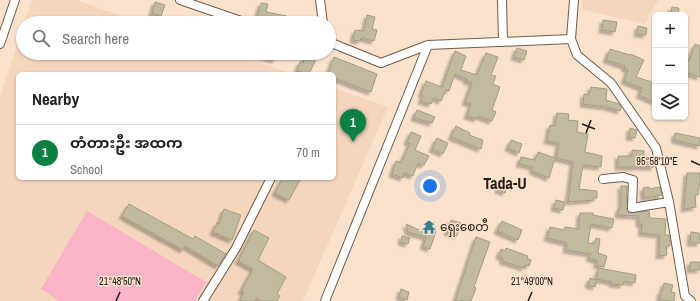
<!DOCTYPE html>
<html lang="en">
<head>
<meta charset="utf-8">
<style>
	body { margin:0; font-family:"Archivo Narrow","Noto Sans Myanmar",sans-serif; background:#f6f6f6; color:#222 }
	.controls { position:absolute; right:12px; top:12px; display:grid; overflow:hidden; border-radius:6px; box-shadow:0 1px 3px #0004 }
	.controls button { width:36px; height:36px; display:grid; place-items:center; padding:0; border:0; border-bottom:1px solid #e0e0e0; background:#fff; color:#222; font:20px sans-serif }
	.you { position:absolute; left:430px; top:186px; width:14px; height:14px; margin:-10px; border:3px solid #fff; border-radius:50%; background:#1a73e8; box-shadow:0 0 0 6px #1a73e833 }
	.badge { display:grid; place-items:center; width:26px; height:26px; border-radius:50%; background:#0b8043; color:#fff; font-size:13px; font-weight:700 }
	.pin { position:absolute; translate:-50% -33px; filter:drop-shadow(0 1px 2px #0008) }
	.pin::after { content:''; position:absolute; top:21px; width:14px; height:12px; background:inherit; clip-path:polygon(0 0,100% 0,50% 100%) }
	.list { margin:0; padding:0; list-style:none }
	h2 { display:flex; justify-content:space-between; align-items:center; height:52px; margin:0; padding:0 16px; font-size:17px }
	h2 small { font-size:13px; font-weight:400; color:#767676 }
	.list li { display:grid; grid-template-columns:26px 1fr auto; gap:12px; align-items:center; box-sizing:border-box; height:56px; padding:0 16px; border-top:1px solid #e0e0e0 }
	.list b { display:block; font-size:15px; white-space:nowrap }
	.list p { margin:0; font-size:13px; white-space:nowrap; color:#767676 }
	.list em { font-size:13px; font-style:normal; color:#767676 }
	.icon { flex:none; width:22px; height:22px; fill:none; stroke:currentColor; stroke-width:2; stroke-linecap:round; stroke-linejoin:round }
	.map { position:relative; flex:none; width:700px; height:301px; overflow:hidden }
	.search { position:absolute; background:#fff; box-shadow:0 1px 3px #0004; left:16px; top:16px; width:320px; height:44px; display:flex; align-items:center; gap:10px; box-sizing:border-box; padding:0 14px; border-radius:22px; color:#767676; font-size:15px }
	.panel { position:absolute; background:#fff; box-shadow:0 1px 3px #0004; left:16px; top:72px; width:320px; height:108px; border-radius:6px }
	.map>svg:first-child { display:block }
	.built { fill:#f4d6bd }
	.green { fill:#fab3c7 }
	.building { fill:#c1ba9f; stroke:#a49d82; filter:url(#shadow) }
	.lines { fill:none; stroke-linecap:round; stroke-linejoin:round }
	.minor-casing { stroke:#705c4a; stroke-width:10 }
	.minor { stroke:#fff; stroke-width:8 }
	.ticks { fill:none; stroke:#211912; stroke-width:1.5 }
	.labels { text-anchor:middle; dominant-baseline:central; stroke-width:3; stroke-linejoin:round; paint-order:stroke }
	.poi-label { font-size:12px; fill:#211912; stroke:#fae2cd; text-anchor:start }
	.district-label { font-size:16px; font-weight:bold; fill:#211912; stroke:#fae2cd }
	.ticks-label { font-size:10px; text-anchor:middle; fill:#211912; stroke:#fae2cd; stroke-width:3; stroke-linejoin:round; paint-order:stroke }
</style>
</head>
<body>
<div class="map">
<svg width="700" height="301" viewBox="0 0 700 301">
	<defs>
		<filter id="shadow"><feDropShadow dx="-3" dy="3" stdDeviation="1" flood-color="#0004"/></filter>
	</defs>
	<rect width="100%" height="100%" fill="#fae2cd"/>
	<path class="built" d="M32,0H76L143,23H24Z
		M582,0H658L645,24L583,10Z
		M23,27V53H231L293,74H18V178H334V88L388,107L303,301H0V97Z"/>
	<path class="green" d="M87,211L206,282L195,301H60L41,289Z"/>
	<path class="building" d="M155,2L165,5L161,16L152,13Z
		M261,3L268,4L266,12L287,16L285,23L266,21V19L257,17Z
		M672,7L679,8L678,15H670Z
		M367,15L375,17L372,29L377,30L374,41L361,38L360,41L353,40L355,30L364,31Z
		M603,20L617,22L615,32L602,30Z
		M638,26L647,28L646,35L637,34Z
		M695,44L700,46V77L687,73V71H685V60L689,61Z
		M517,48L527,51L524,60L514,57Z
		M610,49L630,55L631,54L644,60L636,77L655,83V102L639,95L642,88L624,81L628,70L624,68L625,66L606,60Z
		M455,51L466,56L461,70L477,75L486,53L498,57L491,75L496,76L493,84L500,87L492,110L496,112L492,121L478,116L477,119L467,116L471,104L465,102L472,83L466,81L467,79L455,74L449,91L446,90L441,101L434,98L431,104L421,101L423,95L421,94L426,81L442,87Z
		M256,53H277L275,60L256,55Z
		M306,53H319L309,74L297,71L300,62L303,63Z
		M334,57L377,74L371,92L334,78V74H328Z
		M591,87L607,89L606,100L619,104L621,107L620,111L607,107L583,104L584,94L589,95Z
		M417,110L435,117L432,123L414,118Z
		M557,113L569,114L568,120L578,121L577,132L588,134L585,152L602,156L601,167L583,165L579,189L597,191V198H593V200L568,202L573,162L556,158L559,143L547,141L550,125L555,126Z
		M456,126L470,133L469,135L483,140L481,149L451,137Z
		M630,128L637,130L635,138L629,137Z
		M411,132L421,136L415,150L429,156L424,165L418,163L413,176L404,173L403,178L392,174L396,161L401,163L410,143L407,142Z
		M675,133L700,138V146L674,140Z
		M437,138L448,143L443,154L432,149Z
		M511,140L522,144L519,153L508,148Z
		M632,150L644,151V159L653,158L654,167H618V156H632Z
		M538,152L555,158L549,178L532,171L533,167L519,164L521,157L535,160Z
		M687,173H700V181L698,195H695L696,207L684,209Z
		M283,178H301L289,200L275,193Z
		M501,180L508,183L505,193L498,190Z
		M621,186H627L626,208L629,213L649,211L650,218L666,219L665,235H669L670,240V246H666L667,255L659,256L660,235L641,233L642,224H639V216L618,215L619,208H621Z
		M649,187V189L660,187L662,195L644,198L643,188Z
		M556,200L565,202L563,210L554,208Z
		M129,204L193,239L195,236L226,254L218,266L185,246L183,250L122,216Z
		M224,209L241,215L232,240L213,232L217,223L219,224Z
		M580,213H593V215L614,219L612,228L591,224L588,243L594,244L596,238L600,239L598,253L607,256L604,267L596,265L598,261L589,258L591,254L566,250L567,243L547,238L550,227L564,230L565,227L579,229Z
		M451,220L461,223L457,236L447,232Z
		M502,221L522,230L518,240L497,231Z
		M434,222L436,231L430,249L423,246L426,237L408,232L406,224L426,233Z
		M254,230L269,238L258,260L286,277L277,294L280,296L277,301H261L256,298L255,301H240L244,292L241,291L253,269L238,261Z
		M691,232L699,233L700,243H690Z
		M402,236L410,238L408,244L401,242Z
		M476,237L490,242L474,287L476,288L471,301H455Z
		M506,248L528,256L527,258L531,260L529,266L525,265L524,268L502,261L503,258L499,256L501,249L505,251Z
		M690,262H700V270H690Z
		M599,268L636,275L635,283L624,281L623,285L612,284V282L596,279Z
		M590,278L597,280L595,287L588,285Z
		M664,283L673,285L671,292L675,293L674,301L660,300V292H662Z
		M401,289L409,292L407,300L399,297Z"/>
	<g class="lines">
		<defs>
			<path id="minor" d="M180,0L247,23
				M320,0L323,23
				M502,0L503,42
				M574,0L571,39L577,55L611,83L656,148L669,202L685,296L691,301
				M329,42L381,63L428,45L571,39
				M0,44L15,0
				M603,179L623,177L633,180L632,208L669,202
				M203,301L236,248L271,178
				M325,301L428,45"/>
		</defs>
		<use href="#minor" class="minor-casing"/>
		<use href="#minor" class="minor"/>
	</g>
	<path class="ticks" d="M582,124L595,129M586,133L591,120M691,161L700,165M116,301L120,292M528,301L532,292"/>
	<defs>
		<symbol id="temple-bare" viewBox="-9 -9 18 18"><path d="M0-6L5-2H3V0L6.5 2.5H4V6H1.5V3h-3V6H-4V2.5H-6.5L-3 0V-2H-5Z" fill="#3b7c8f" stroke="#fae2cd" stroke-width="2.5" paint-order="stroke"/></symbol>
	</defs>
	<g fill-rule="evenodd">
		<use href="#temple-bare" x="419" y="217" width="20" height="20"/>
	</g>
	<g class="labels">
		<g class="poi-label">
			<text x="440" y="227">ရှေးစေတီ</text>
		</g>
		<g class="district-label">
			<text x="505" y="183">Tada-U</text>
		</g>
	</g>
	<g class="ticks-label">
		<text x="657" y="165">95°58'10"E</text>
		<text x="120" y="285">21°48'50"N</text>
		<text x="532" y="285">21°49'00"N</text>
	</g>
</svg>
<div class="controls">
<button>+</button>
<button>−</button>
<button><svg class="icon" aria-label="layers" viewBox="0 0 24 24"><path d="M12 4l9 5-9 5-9-5zM3 14l9 5 9-5"/></svg></button>
</div>
<div class="you"></div>
<div class="pin badge" style="left:353px;top:142px">1</div>
<div class="search"><svg class="icon" aria-label="search" viewBox="0 0 24 24"><circle cx="10" cy="10" r="6"/><path d="M15 15l6 6"/></svg>Search here</div>
<section class="panel">
<h2>Nearby<small></small></h2>
<ul class="list">
<li><span class="badge">1</span><div><b>တံတားဦး အထက</b><p>School</p></div><em>70 m</em></li>
</ul>
</section>
</div>
</body>
</html>
